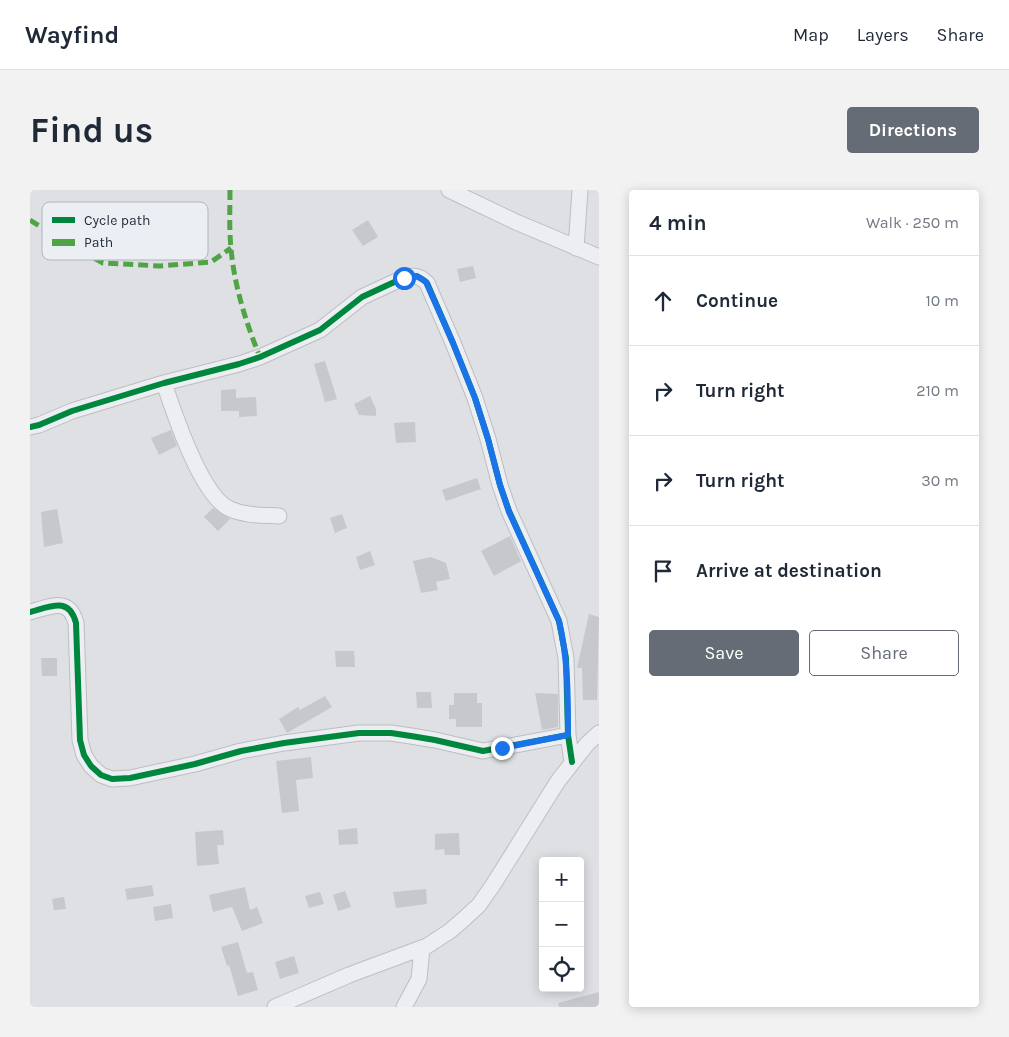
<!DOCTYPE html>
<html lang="en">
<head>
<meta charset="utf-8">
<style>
	body { margin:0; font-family:Karla,sans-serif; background:#f2f2f3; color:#1f2937 }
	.controls { position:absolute; right:15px; bottom:15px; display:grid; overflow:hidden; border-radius:5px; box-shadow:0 2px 12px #0003 }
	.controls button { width:45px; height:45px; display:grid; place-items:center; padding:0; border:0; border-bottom:1px solid #e0e1e3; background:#fff; color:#1f2937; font:25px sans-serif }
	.stop { position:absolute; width:15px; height:15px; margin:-11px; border:4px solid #1a73e8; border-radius:50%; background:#fff }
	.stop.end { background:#1a73e8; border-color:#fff; box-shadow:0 1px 5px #0008 }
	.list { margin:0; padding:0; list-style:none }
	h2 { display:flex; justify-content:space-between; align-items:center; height:65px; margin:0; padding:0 20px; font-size:21px }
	h2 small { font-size:16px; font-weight:400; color:#747a83 }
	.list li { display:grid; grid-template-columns:32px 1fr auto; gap:15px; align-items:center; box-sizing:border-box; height:90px; padding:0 20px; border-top:1px solid #e0e1e3 }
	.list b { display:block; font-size:19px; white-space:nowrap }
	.list em { font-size:16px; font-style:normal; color:#747a83 }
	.actions { display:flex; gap:10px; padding:15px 20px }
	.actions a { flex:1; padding:11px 0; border:1px solid #666c76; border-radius:5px; text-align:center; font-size:18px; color:#666c76 }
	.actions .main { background:#666c76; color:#fff }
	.icon { flex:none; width:28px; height:28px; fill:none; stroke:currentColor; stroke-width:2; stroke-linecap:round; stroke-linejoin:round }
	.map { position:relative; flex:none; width:569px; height:817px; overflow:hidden; border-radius:5px }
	header { display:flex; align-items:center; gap:30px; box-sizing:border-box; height:70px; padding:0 25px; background:#fff; border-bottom:1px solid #e0e1e3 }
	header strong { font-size:24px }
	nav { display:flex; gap:28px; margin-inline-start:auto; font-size:18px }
	.intro { display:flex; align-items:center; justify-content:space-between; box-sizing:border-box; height:120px; padding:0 30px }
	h1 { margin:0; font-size:35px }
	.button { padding:12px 22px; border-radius:5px; background:#666c76; color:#fff; font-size:18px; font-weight:700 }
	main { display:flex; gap:30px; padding:0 30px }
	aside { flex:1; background:#fff; border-radius:5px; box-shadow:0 2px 12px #0003 }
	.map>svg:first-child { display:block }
	.building { fill:#c6c8cc }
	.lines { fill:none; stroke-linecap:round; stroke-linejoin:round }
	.street-casing { stroke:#bcbec1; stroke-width:17 }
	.street { stroke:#edeef1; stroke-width:15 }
	.quiet { stroke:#50a445; stroke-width:5; stroke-dasharray:10 5; stroke-linecap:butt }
	.cycleway-casing { stroke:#ebeff4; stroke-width:9 }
	.cycleway { stroke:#00873e; stroke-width:6 }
	.route { stroke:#1a73e8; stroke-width:6 }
	.key { fill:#ebeff4; stroke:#b0b5bd; stroke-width:1 }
	.key-label { font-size:14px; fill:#252e3c }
</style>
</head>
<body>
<header>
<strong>Wayfind</strong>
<nav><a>Map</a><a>Layers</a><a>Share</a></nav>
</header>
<div class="intro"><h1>Find us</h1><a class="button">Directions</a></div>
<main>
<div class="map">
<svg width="569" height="817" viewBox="0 0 569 817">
	<rect width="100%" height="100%" fill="#dee0e3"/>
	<path class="building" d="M338,30L348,47L333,56L322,40Z
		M443,76L446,88L430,92L427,79Z
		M295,171L307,209L295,212L284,174Z
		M206,199V208L226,207L227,226L209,227V221H191V200Z
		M340,206L346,219V226L329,225L324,214Z
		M385,232L386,252L366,253L364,233Z
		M141,240L147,256L129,265L121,248Z
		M447,288L451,299L416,311L412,300Z
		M183,318L200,329L188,341L174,327Z
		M27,319L33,353L14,357L11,322Z
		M312,324L317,338L305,343L300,328Z
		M480,346L491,371L464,386L451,361Z
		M340,361L345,375L330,380L326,367Z
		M401,367L416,373L420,389L406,392L408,400L391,403L383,371Z
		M559,424L569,427L567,510H553L552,478H547Z
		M305,461H324L325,477H306Z
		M11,468H27V486H12Z
		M386,502H401L402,518H387Z
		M424,503H447V513H452V537H426V529H419V515H424Z
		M505,503L528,504V537L512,540Z
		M295,506L302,517L257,543L249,529L268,517L270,520Z
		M281,567L283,588L266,590L269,621L252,623L246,571Z
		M327,638L328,654L309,655L308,640Z
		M193,640L194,655H187L189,674L167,676L165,642Z
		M429,643L430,665H415L414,659L405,660V644Z
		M122,695L124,706L97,710L95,699Z
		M215,697L220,720L227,717L233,733L212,741L202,717L183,722L179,705Z
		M396,699L397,714L366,718L363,702Z
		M315,701L321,717L308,721L303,705Z
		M290,702L294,714L279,718L275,706Z
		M34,707L36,719L24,720L22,709Z
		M141,714L143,728L125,731L123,717Z
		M208,752L217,783L223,782L228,800L208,806L199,775L197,776L191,757Z
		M264,766L269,783L250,789L245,772Z
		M569,802V817H529L528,813Z"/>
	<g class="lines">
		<defs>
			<path id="street" d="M419,0L486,32L569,67
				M546,58L550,0
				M134,193C144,223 171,306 200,319C216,326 233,325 249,326
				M0,237L9,235L42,221L134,193L209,174L230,167L290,140L332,107L373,88C383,85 389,85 397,93L423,153L445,208L458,249L470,295L479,321L529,431L536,468L538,545L542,572
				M0,422C20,417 39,406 46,433L50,550L54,565L61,576L71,585L82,589L100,588L165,574L211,561L254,553L329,543H361L381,546L405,550L453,561L538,545
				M245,817L319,785L397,756L420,741L435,728L449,715L463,695L528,591L557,554L569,543
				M374,817L389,789L392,758"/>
		</defs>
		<use href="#street" class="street-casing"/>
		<use href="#street" class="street"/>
		<path class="quiet" d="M200,0C200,19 199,39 201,58C204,95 216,133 230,167
			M0,30L33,51L73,73L130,76L181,72L201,58"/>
		<defs>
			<path id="cycleway" d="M0,237L9,235L42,221L134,193L209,174L230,167L290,140L332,107L373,88C383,85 389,85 397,93L423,153L445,208L458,249L470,295L479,321L529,431L536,468L538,545L542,572
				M0,422C20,417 39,406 46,433L50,550L54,565L61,576L71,585L82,589L100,588L165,574L211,561L254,553L329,543H361L381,546L405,550L453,561L538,545"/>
		</defs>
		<use href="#cycleway" class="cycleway-casing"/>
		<use href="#cycleway" class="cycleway"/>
	</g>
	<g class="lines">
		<path class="route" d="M374,88L387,86L396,92L423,153L445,208L458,249L470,295L479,322L529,431C538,468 538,506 538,545L472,558"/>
	</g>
	<rect x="12" y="12" width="166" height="58" rx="8" class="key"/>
	<rect x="22" y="27" width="23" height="6" fill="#00873e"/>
	<rect x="22" y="49" width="23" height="7" fill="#50a445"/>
	<g class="key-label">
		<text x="54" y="35">Cycle path</text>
		<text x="54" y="57">Path</text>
	</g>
</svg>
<div class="controls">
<button>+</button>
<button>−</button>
<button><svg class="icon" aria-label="locate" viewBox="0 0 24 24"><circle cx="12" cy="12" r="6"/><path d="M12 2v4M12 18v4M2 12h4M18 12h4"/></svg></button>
</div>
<div class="stop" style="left:374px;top:88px"></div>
<div class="stop end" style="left:472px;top:558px"></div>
</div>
<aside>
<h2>4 min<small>Walk · 250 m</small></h2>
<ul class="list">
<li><svg class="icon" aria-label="ahead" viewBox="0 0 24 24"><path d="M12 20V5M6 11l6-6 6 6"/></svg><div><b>Continue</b></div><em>10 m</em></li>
<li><svg class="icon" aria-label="right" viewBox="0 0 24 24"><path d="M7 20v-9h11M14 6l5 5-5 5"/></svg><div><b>Turn right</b></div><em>210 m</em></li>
<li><svg class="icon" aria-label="right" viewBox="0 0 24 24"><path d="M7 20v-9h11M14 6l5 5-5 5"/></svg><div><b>Turn right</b></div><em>30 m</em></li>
<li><svg class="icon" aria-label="arrive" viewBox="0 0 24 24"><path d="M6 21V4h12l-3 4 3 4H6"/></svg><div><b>Arrive at destination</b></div></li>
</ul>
<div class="actions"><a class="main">Save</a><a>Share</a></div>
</aside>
</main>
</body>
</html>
